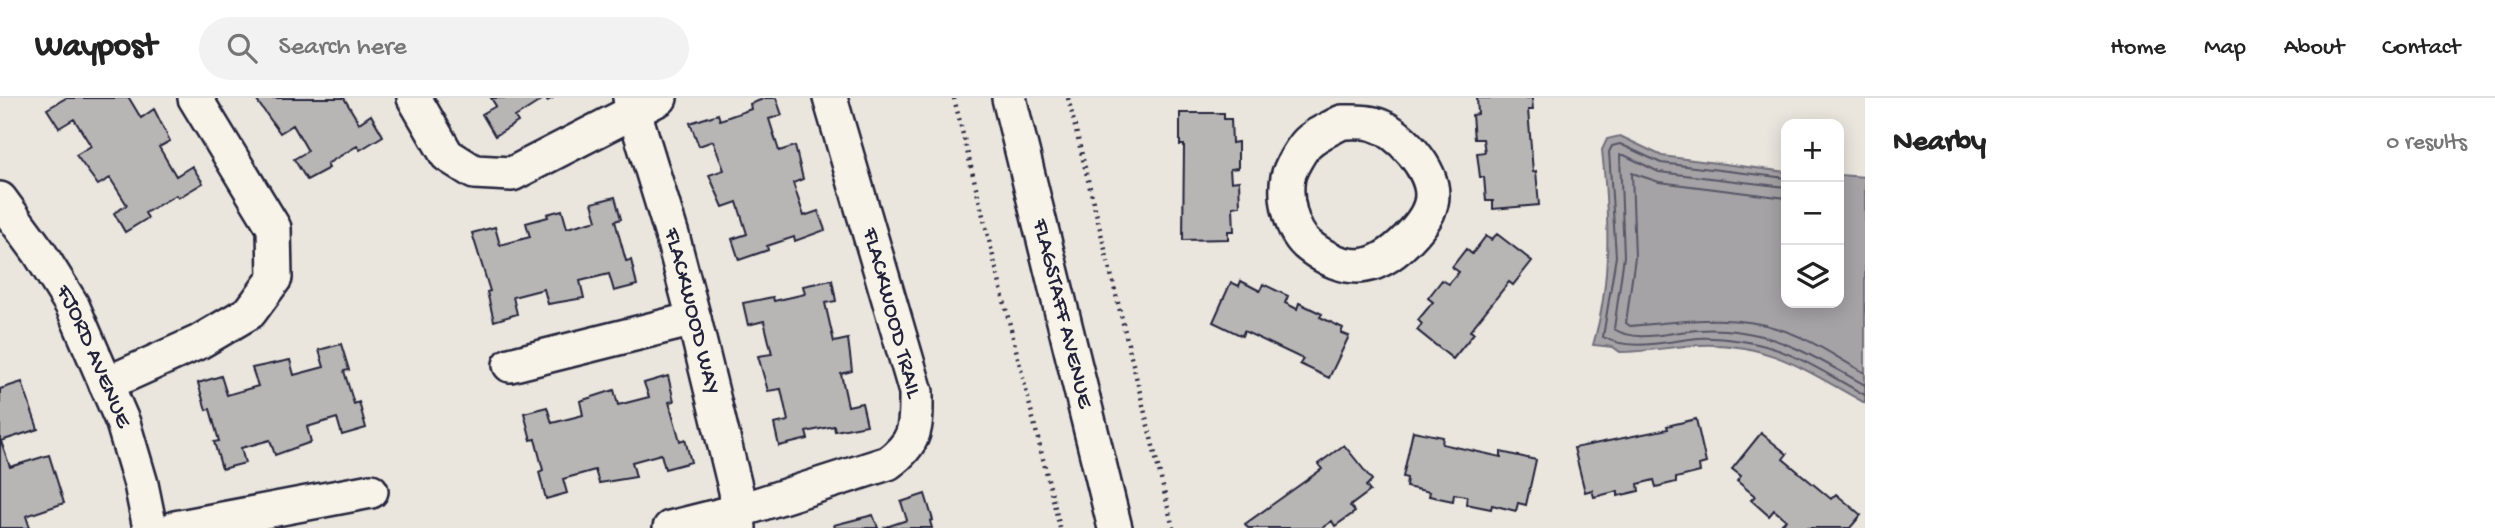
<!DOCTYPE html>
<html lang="en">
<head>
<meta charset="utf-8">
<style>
	body { margin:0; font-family:"Gochi Hand",sans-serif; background:#f2f2f2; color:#222 }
	.controls { position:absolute; right:21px; top:21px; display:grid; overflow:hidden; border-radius:14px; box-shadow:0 4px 18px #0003 }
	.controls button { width:63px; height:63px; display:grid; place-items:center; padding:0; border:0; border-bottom:2px solid #e0e0e0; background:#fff; color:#222; font:35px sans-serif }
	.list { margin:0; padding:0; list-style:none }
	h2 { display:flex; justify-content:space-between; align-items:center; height:91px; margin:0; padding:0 28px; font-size:30px }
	h2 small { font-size:23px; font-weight:400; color:#767676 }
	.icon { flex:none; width:38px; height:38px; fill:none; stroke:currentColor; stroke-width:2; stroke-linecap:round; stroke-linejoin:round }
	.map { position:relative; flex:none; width:1865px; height:430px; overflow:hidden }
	header { display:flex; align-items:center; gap:42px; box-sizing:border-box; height:98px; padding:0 35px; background:#fff; border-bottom:2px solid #e0e0e0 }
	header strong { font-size:33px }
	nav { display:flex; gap:38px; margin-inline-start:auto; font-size:24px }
	.search { width:490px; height:63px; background:#f2f2f2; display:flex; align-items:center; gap:18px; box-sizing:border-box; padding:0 24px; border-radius:38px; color:#767676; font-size:26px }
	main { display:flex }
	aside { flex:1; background:#fff }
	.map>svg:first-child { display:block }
	.water { fill:#a6a3a6; stroke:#716f7b; stroke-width:2 }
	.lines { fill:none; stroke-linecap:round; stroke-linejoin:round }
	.shore { stroke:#575666; stroke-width:2 }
	.building { fill:#b8b6b5; stroke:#22223b; stroke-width:2 }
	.minor-casing { stroke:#22223b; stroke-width:38 }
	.path { stroke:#22223b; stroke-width:4.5; stroke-dasharray:2 5; stroke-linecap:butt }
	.minor { stroke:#f7f3e8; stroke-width:33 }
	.labels { text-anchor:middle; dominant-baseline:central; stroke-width:5; stroke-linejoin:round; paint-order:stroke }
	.street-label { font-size:23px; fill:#22223b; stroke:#f7f3e8 }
</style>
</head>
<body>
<header>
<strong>Waypost</strong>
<div class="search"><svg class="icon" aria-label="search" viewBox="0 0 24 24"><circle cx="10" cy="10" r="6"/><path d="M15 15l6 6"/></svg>Search here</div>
<nav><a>Home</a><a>Map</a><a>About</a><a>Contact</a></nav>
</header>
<main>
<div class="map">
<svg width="1865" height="430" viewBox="0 0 1865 430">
	<rect width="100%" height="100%" fill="#eae6de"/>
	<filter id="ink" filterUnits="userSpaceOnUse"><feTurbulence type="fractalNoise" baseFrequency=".0143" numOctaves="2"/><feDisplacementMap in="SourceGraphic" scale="14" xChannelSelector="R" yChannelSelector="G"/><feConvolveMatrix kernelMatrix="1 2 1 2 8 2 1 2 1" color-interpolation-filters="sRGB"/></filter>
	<g filter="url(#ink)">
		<path class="water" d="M1620,38L1662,58L1786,74V205H1839V77L1865,79V305C1808,274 1769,244 1700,247C1674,248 1647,254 1620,254L1613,249L1593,247C1612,183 1609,118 1602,52L1607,41Z"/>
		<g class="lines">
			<path class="shore" d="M1786,80L1661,65L1620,46L1612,48L1609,54L1616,158L1603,239C1630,254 1668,243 1698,240C1712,239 1728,241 1742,243C1790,250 1823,274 1865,297
				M1786,89L1659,74L1624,57H1620L1624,158L1614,231C1637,246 1672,233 1699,232C1712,231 1728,232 1742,234C1789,241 1824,265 1865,287
				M1786,100L1659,84L1632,75L1635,159L1626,225L1630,228C1680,224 1731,215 1779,231C1810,240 1837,260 1865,275"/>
		</g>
		<path class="building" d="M66,0H129L141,20L154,11L170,43L159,49L176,78L192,68L203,85L178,100L176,97L145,115L148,120L125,134L114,115L127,107L110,80L98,87L76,57L91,48L74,21L59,30L47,11Z
			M262,0H344L359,25L371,17L383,38L360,52L357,48L327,66L329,70L307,82L294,61L308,53L293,27L280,35L257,3Z
			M491,0H553L547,3L545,0L515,19L518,24L495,38L482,16L496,8Z
			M766,0H776L782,17L769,21L779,53L795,48L803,81L793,85L804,118L818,113L825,132L795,143L794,139L767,148L768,152L739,162L732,141L747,136L737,104L723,109L709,77L724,72L713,43L699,48L690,25L718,16L720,22L751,11L750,6Z
			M1477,0H1532L1533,12H1528L1533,74L1536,73L1539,107L1493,111V103H1486L1484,79H1480L1477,55L1485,54L1483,41H1474L1472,17L1478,16Z
			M1180,15H1224V21H1231L1232,45L1238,44V70L1230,71L1231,84L1239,83L1240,108L1233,109L1234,133H1228V141L1183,142L1184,47H1180Z
			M615,99L621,121L615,123L626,163L631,162L637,187L614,193L609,176L580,183L584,200L548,206L544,191L513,199L517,216L494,223L487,194L490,193L472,135L495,129L500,147L530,139L526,125L548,119L547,116L562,112L567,130L597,122L592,105Z
			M1497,136L1532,163L1513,187L1509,184L1470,233L1474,235L1453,261L1417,232L1422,226L1418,222L1433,204L1428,200L1442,182L1449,186L1459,174L1452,169L1466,151L1472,156L1486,138L1491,142Z
			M832,182L836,203L825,205L834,244L848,241L852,273L841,276L848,308L862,305L867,327L835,333L834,328L806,334L808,341L779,348L774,326L788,323L781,291L768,293L758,258L772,256L764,223L748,227L743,205L773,199L774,203L805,196L803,188Z
			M1241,183L1260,193L1263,186L1288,198L1285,205L1297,211L1299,205L1322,216L1320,219L1343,230L1341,235L1349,238L1329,280L1300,266L1303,261L1244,233L1242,238L1213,224L1231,184L1239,188Z
			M341,246L349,272L344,273L354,306L359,304L366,330L342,337L337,320L307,329L311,344L275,357L270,342L241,350L245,365L222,371L214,344L219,343L210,311L206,312L198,285L221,278L227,297L258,288L252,270L290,262L294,277L324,269L319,252Z
			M668,278L674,303L669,304L680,343L685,341L691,364L665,371L661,356L632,364L636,379L599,385L595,372L563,381L567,395L546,401L539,374L543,372L535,341L531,342L524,315L547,309L552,325L583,317L580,303L614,292L618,307L649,299L644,285Z
			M22,284L38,331L1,343L10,369L49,357L64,405L26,418L30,430H0V291Z
			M1696,321L1706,365L1699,367L1700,374L1676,380V384L1656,389L1654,382L1638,386L1639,393L1618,398V393L1594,399L1592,392L1585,394L1574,350L1668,331L1667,328Z
			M1413,333L1443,339L1442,346L1501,359V354L1536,362L1526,407L1518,405L1516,413L1492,407L1491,411L1466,406L1467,398L1454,396L1453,403L1429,398L1430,394L1406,389L1407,380L1403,379Z
			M1761,335L1787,356L1783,361L1831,401L1836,396L1861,417L1850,430H1785L1781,427L1786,422L1774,412L1769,418L1751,402L1755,398L1737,383L1741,378L1732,371Z
			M1344,347L1372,382L1366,388L1370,393L1350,408L1355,414L1335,428L1332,423L1322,430H1248L1245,426L1322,371L1318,366Z
			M925,396L933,422L930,423L932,430H883L907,422L901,404Z
			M873,417L878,430H835L834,427Z"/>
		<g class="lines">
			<defs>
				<g id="minor">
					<path d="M414,0L447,57L474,74L512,76L660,0"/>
					<path id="s1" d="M630,0L672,137L694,221L736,393L739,430"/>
					<path id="s2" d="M1009,0L1115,430"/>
					<path d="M1342,24C1352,24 1365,23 1374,26C1399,33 1432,70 1432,97C1432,111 1423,124 1414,134C1381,172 1350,180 1309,148C1291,134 1284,100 1288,79C1290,70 1300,53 1306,46C1314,37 1331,30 1342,24Z"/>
					<path id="s3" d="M0,101L39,154L72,207L123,325L141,386L150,430"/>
					<path d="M510,267L694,221"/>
					<path d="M106,286L199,244L250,214L275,180L274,130L195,0"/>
					<path d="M175,430L371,393"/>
					<path d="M670,430L738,413L888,365C918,343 916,328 916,294L830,0"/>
				</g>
			</defs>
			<use href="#minor" class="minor-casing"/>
			<path class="path" d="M954,0L1060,430
				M1068,0L1173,430"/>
			<use href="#minor" class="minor"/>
		</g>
	</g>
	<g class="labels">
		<g class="street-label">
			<text stroke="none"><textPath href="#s1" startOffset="222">FLACKWOOD WAY</textPath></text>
			<text transform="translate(891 215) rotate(75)">FLACKWOOD TRAIL</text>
			<text stroke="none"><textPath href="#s2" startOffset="222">FLAGSTAFF AVENUE</textPath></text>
			<text stroke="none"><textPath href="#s3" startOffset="184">FJORD AVENUE</textPath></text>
		</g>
	</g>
</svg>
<div class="controls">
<button>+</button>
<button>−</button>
<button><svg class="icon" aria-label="layers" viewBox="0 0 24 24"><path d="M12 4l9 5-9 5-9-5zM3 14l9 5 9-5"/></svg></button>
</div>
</div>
<aside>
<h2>Nearby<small>0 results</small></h2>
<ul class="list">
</ul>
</aside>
</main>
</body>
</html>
